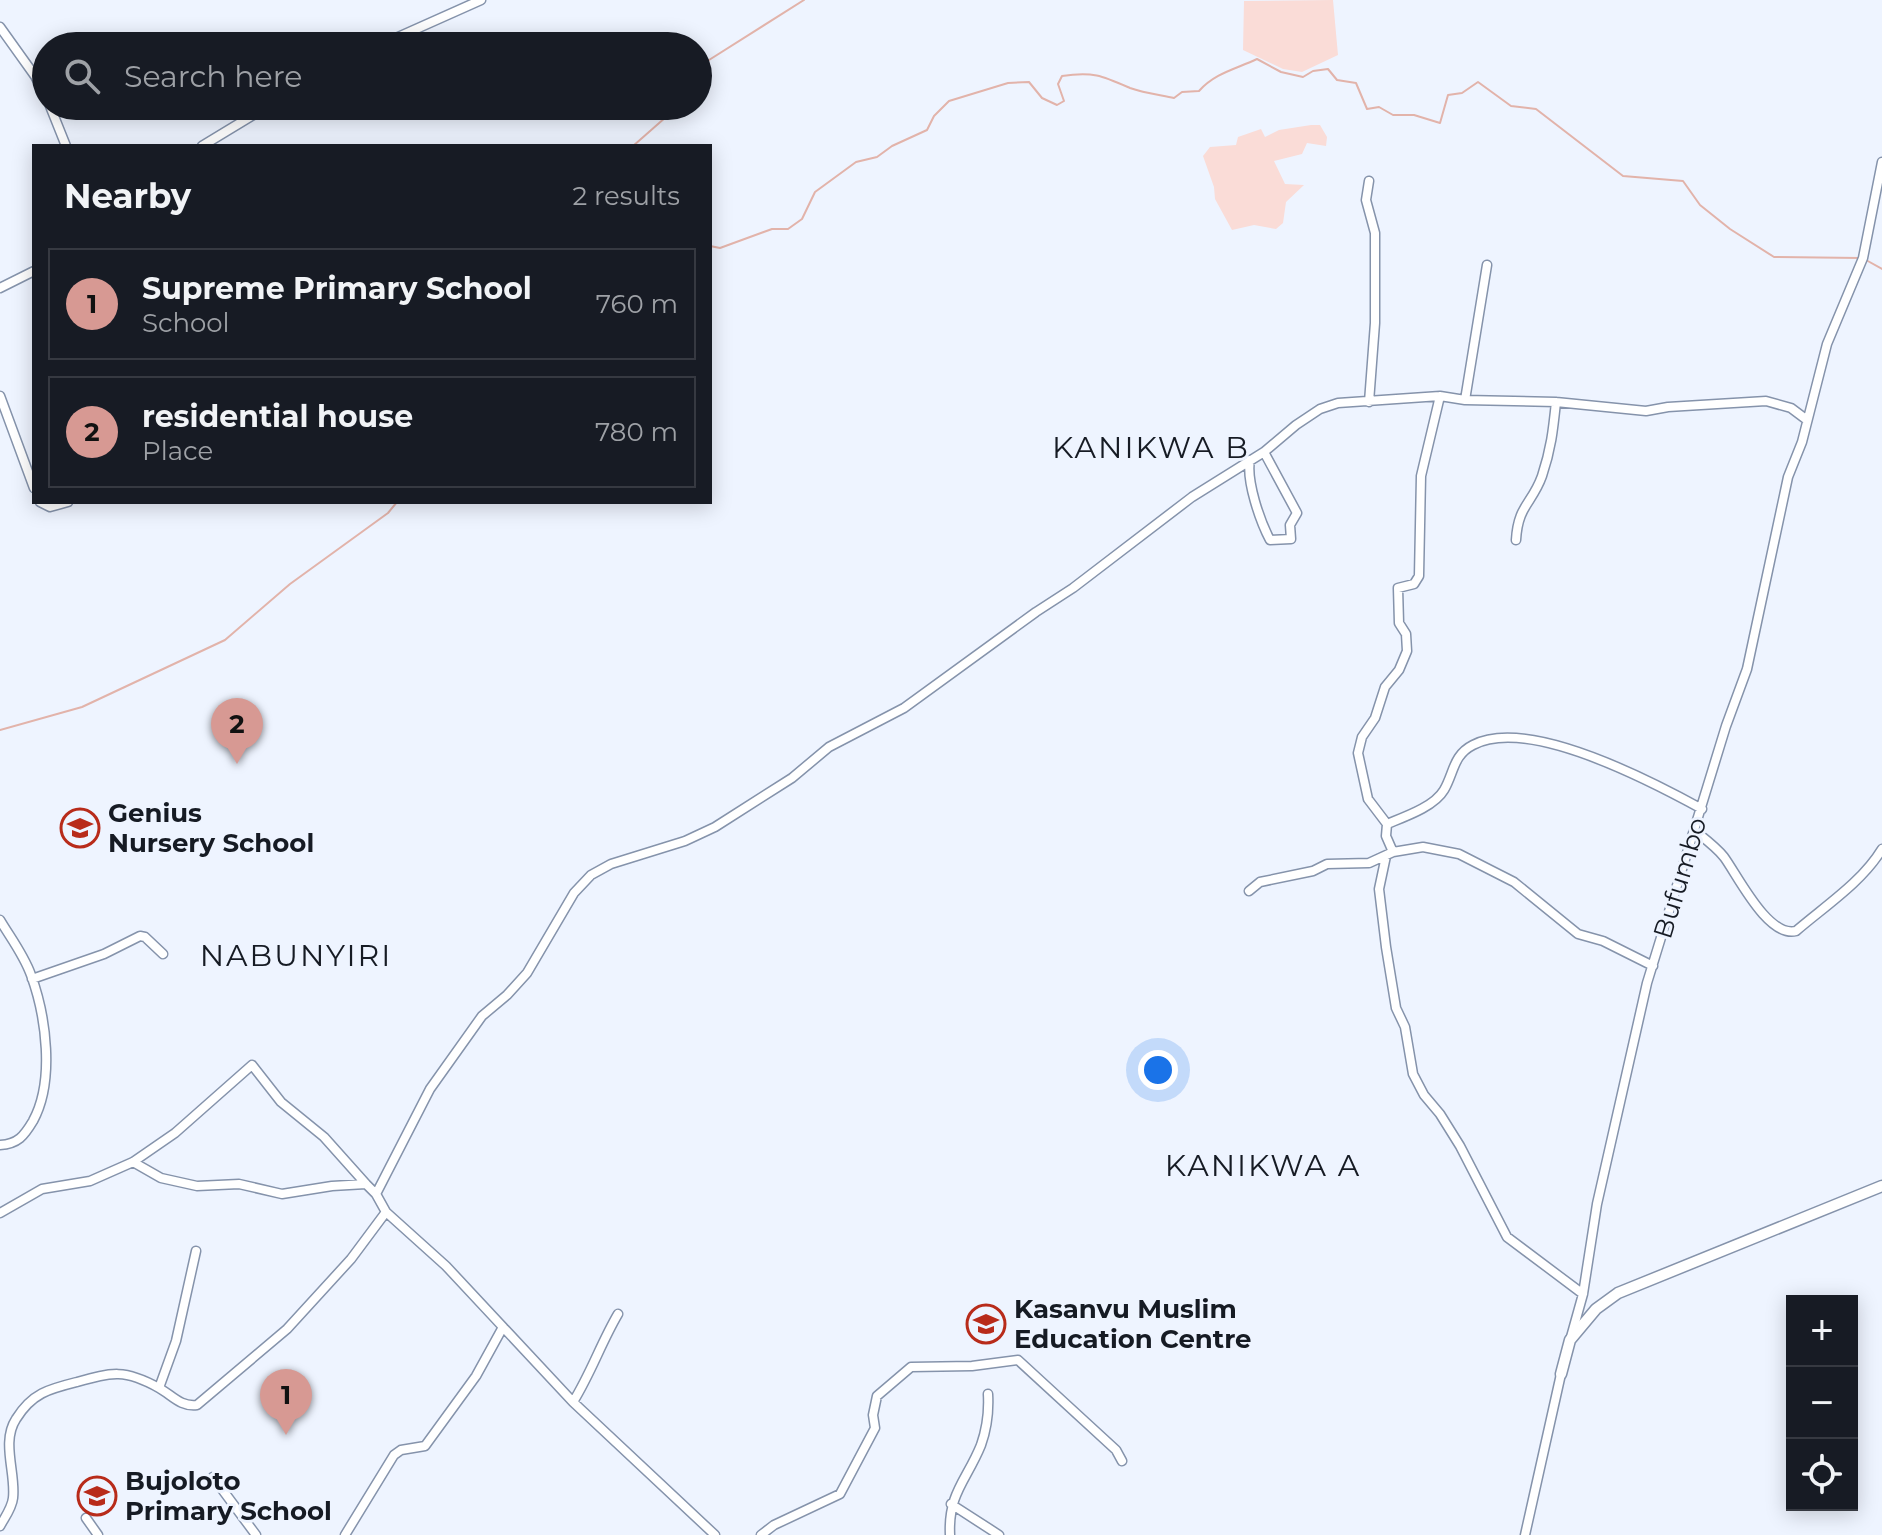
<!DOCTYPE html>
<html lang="en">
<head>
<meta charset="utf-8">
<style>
	body { margin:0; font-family:Montserrat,sans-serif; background:#20242c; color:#f1f3f6 }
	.controls { position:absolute; right:24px; bottom:24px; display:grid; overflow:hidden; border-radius:0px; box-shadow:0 4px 20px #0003 }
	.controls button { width:72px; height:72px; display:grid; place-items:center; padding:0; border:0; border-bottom:2px solid #363941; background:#171b24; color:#f1f3f6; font:40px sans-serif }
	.you { position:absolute; left:1158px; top:1070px; width:28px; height:28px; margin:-20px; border:6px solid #fff; border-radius:50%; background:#1a73e8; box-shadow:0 0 0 12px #1a73e833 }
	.badge { display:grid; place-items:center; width:52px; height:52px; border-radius:50%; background:#d79993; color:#111; font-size:26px; font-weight:700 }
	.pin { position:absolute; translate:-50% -66px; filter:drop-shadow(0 2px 4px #0008) }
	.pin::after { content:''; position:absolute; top:42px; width:28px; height:24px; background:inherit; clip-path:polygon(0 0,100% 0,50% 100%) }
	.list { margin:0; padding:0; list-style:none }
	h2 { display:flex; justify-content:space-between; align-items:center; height:104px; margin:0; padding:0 32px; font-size:34px }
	h2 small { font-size:26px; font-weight:400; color:#9ea1a6 }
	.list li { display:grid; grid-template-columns:52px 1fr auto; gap:24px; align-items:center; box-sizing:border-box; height:112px; margin:0 16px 16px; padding:0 16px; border:2px solid #363941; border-radius:0px }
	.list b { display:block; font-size:30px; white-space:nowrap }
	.list p { margin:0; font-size:26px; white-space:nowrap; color:#9ea1a6 }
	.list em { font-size:26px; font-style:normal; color:#9ea1a6 }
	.icon { flex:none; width:44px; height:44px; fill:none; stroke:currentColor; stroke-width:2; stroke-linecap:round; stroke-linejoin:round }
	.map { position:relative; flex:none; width:1882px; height:1535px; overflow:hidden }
	.search { position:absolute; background:#171b24; box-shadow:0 4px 20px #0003; left:32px; top:32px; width:680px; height:88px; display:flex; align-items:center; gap:20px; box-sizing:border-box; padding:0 28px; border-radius:44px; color:#9ea1a6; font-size:30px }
	.panel { position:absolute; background:#171b24; box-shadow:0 4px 20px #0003; left:32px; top:144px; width:680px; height:360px; border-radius:0px }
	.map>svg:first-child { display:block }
	.green { fill:#fadcd7 }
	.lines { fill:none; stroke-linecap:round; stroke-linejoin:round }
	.stream { stroke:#e2b3aa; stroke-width:2 }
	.minor-casing { stroke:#8593ab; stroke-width:11 }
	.tertiary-casing { stroke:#8593ab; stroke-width:13 }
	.minor { stroke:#fff; stroke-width:8 }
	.tertiary { stroke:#fff; stroke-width:10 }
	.labels { text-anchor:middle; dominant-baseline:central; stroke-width:6; stroke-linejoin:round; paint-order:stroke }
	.poi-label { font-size:26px; font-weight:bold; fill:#161b24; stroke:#eef4ff; text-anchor:start }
	.street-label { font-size:26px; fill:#161b24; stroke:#eef4ff }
	.quarter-label { font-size:30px; letter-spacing:2px; fill:#161b24; stroke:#eef4ff }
</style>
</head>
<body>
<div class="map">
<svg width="1882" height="1535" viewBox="0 0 1882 1535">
	<rect width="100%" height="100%" fill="#eef4ff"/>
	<path class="green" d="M1333,0L1338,55L1302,72L1283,69L1243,50L1244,1Z
		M1311,125H1320L1327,137L1326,146L1307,143L1302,154L1274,161L1285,184L1304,185L1286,202L1283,223L1276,229L1254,225L1232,230L1215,199L1214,187L1203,156L1210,147L1236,145L1238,137L1261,129L1265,137L1279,130Z"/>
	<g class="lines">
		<path class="stream" d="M698,74L709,60L804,0
			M633,146L666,117L674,106
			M710,246L720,248L772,229H788L802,219L815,192L856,162L877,157L892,146L927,130L934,116L949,101L1008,83L1029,82L1042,98L1057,105L1064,101L1058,84L1062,76C1093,71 1103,76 1130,88C1144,93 1160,95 1174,98L1182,92L1199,91C1215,73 1236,69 1257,59L1281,72L1303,77L1313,71L1328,69L1337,80L1356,83L1367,109L1379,107L1393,115H1414L1440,123L1448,95L1462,93L1478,82L1511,106L1536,109L1623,176L1683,181L1700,205L1730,229L1774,257L1860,258
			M1866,260L1882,269
			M0,730L82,707L225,640L290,584L388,513L397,502"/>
		<defs>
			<path id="minor" d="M0,27L35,76L46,97
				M378,46L481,0
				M50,106L66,146
				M202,146L268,106
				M1369,181L1366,200L1375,233V323L1369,402
				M0,288L34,271
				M0,396L34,488
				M1465,400L1487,265
				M1250,460C1246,481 1260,521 1270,540L1291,539L1290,525L1297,513L1264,452
				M40,502L50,507L68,502
				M1516,540C1518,505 1532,504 1542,476C1551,449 1553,431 1556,402
				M1387,824L1368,799L1358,753L1362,737L1375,718L1385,687L1399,670L1407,651L1406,634L1399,623L1398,588L1414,584L1419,576L1421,476L1440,396
				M1695,831C1705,839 1716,847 1724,857C1738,876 1768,938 1796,931C1825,906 1862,882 1882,849
				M1393,852L1423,847L1459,854L1514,882L1578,934L1603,941L1653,966
				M1386,856L1379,889L1386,947L1396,1008L1405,1027L1413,1074L1424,1095L1440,1114L1460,1146L1507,1237L1583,1294
				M1249,891L1260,882L1313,871L1327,864L1369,863L1393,852L1386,836L1387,824C1404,817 1434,807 1444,790C1454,773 1453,755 1473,745C1528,716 1651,781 1702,809
				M0,920C10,937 24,955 31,975C46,1016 55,1081 33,1121C24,1136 18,1144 0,1145
				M32,979L104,954L140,936L145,937L163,954
				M133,1162L161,1178L197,1186L239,1184L282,1194L332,1186L366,1184L376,1194L386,1212L446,1266L573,1402L715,1535
				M376,1194L430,1089L482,1016L507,995L527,973L574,893L591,875L611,864L685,841L715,827L792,778L829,747L904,708L1036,612L1073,588L1192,497L1264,452L1296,425L1320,409L1338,403L1440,396L1465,400L1556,402L1646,411L1668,407L1766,401L1791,408L1807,420
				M0,1213L42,1189L90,1181L133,1162L175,1133L252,1065L281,1102L324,1137L366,1184
				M1571,1337L1583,1294L1597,1204L1647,983L1726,726L1747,669L1788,477L1802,442L1827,344L1863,258L1882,162
				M159,1388L176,1341L196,1251
				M573,1402C591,1373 601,1343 618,1314
				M213,1477L256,1535
				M951,1504L999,1535
				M86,1518L98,1535
				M0,1526C5,1517 12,1508 13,1498C16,1473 1,1442 16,1419C32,1393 49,1389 77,1382C112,1372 125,1369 159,1388C172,1395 180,1407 197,1405L287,1329L351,1259L386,1212
				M345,1535L394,1455L401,1450L425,1446L476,1376L503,1327
				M761,1535L774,1525L840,1494L875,1428L873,1415L877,1396L911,1367L972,1366L1018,1360L1116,1450L1122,1461
				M950,1535C948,1493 967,1480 981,1445C987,1428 989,1411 988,1394
				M1525,1535L1561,1374"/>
			<path id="tertiary" d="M1561,1374L1570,1340L1596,1309L1618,1293L1882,1186"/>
		</defs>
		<use href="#minor" class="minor-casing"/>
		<use href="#tertiary" class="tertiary-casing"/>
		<use href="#minor" class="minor"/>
		<use href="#tertiary" class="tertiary"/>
	</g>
	<defs>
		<symbol id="school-ring" viewBox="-11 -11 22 22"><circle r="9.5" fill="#eef4ff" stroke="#b82b1a" stroke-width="1.5"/><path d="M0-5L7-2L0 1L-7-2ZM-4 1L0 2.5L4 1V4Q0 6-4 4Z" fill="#b82b1a"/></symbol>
	</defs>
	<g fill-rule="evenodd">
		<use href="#school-ring" x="58" y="806" width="44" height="44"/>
		<use href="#school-ring" x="964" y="1302" width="44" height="44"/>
		<use href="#school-ring" x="75" y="1474" width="44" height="44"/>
	</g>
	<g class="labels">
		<g class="poi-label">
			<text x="108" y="813">Genius<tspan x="108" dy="30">Nursery School</tspan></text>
			<text x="1014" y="1309">Kasanvu Muslim<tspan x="1014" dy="30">Education Centre</tspan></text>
			<text x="125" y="1481">Bujoloto<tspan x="125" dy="30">Primary School</tspan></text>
		</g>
		<g class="street-label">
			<text transform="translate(1680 878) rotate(-73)">Bufumbo</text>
		</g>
		<g class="quarter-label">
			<text x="1151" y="447">KANIKWA B</text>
			<text x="296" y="955">NABUNYIRI</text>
			<text x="1263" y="1165">KANIKWA A</text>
		</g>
	</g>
</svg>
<div class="controls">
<button>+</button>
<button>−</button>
<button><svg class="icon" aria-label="locate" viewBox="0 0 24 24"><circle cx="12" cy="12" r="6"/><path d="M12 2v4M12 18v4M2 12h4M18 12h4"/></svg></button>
</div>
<div class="you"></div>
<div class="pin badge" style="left:286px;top:1435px">1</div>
<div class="pin badge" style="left:237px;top:764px">2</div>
<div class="search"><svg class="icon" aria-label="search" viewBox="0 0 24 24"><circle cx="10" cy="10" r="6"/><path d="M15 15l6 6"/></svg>Search here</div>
<section class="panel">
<h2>Nearby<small>2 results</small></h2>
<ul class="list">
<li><span class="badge">1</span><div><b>Supreme Primary School</b><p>School</p></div><em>760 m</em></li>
<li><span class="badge">2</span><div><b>residential house</b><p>Place</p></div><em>780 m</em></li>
</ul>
</section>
</div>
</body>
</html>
